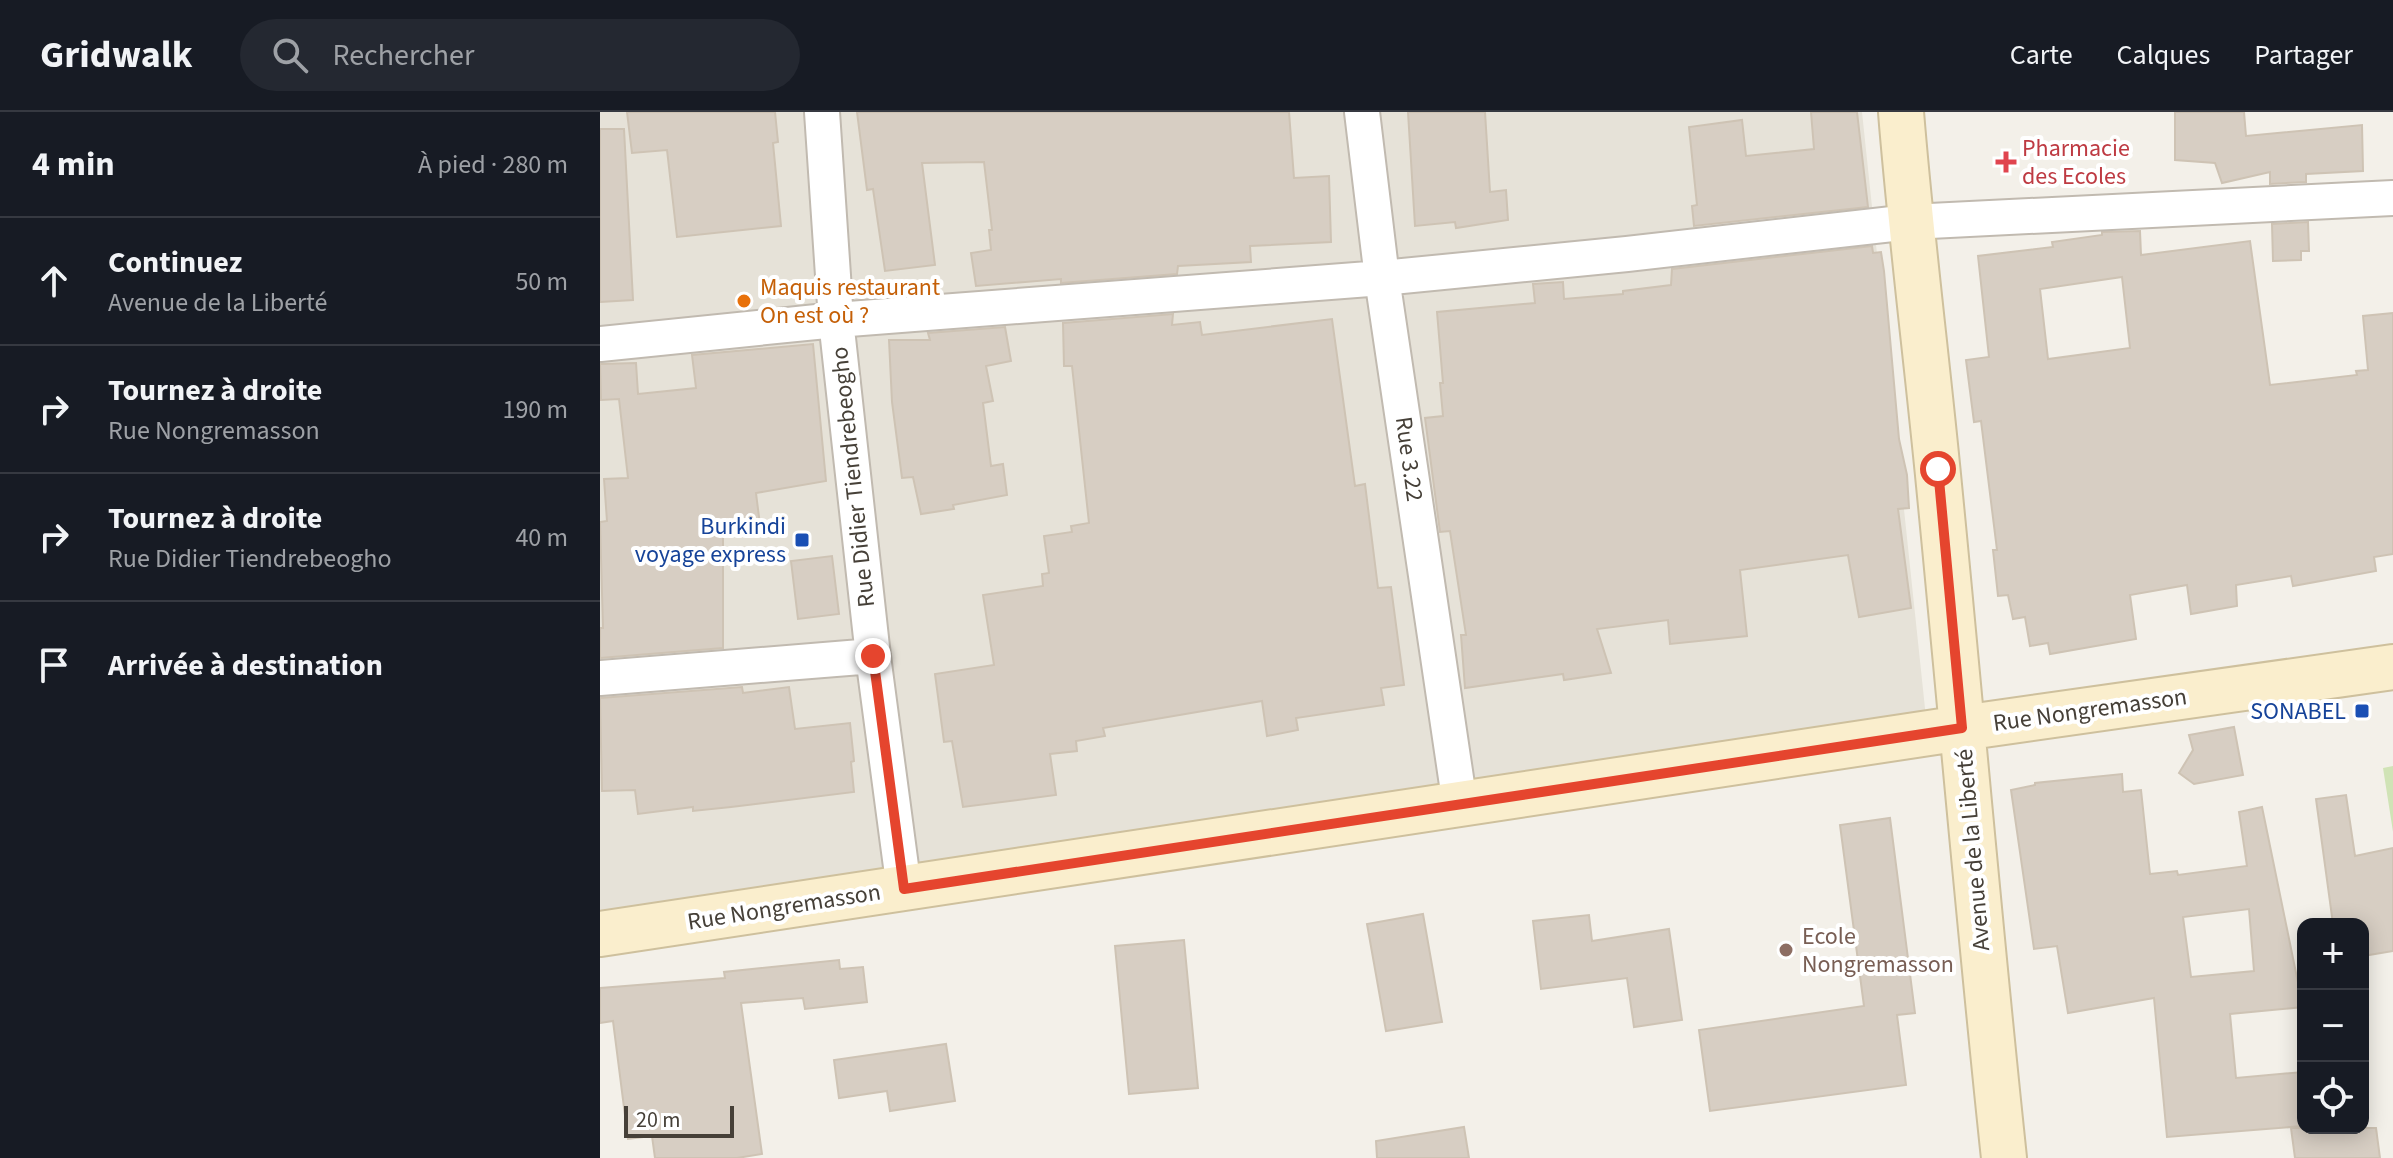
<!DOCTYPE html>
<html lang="fr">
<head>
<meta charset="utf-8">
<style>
	body { margin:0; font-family:"Source Sans 3",sans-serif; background:#242831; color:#f1f3f6 }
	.controls { position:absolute; right:24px; bottom:24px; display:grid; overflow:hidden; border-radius:16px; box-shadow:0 4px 20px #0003 }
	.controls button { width:72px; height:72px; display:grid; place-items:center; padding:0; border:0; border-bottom:2px solid #363941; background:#171b24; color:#f1f3f6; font:40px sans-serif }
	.scale { position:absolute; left:24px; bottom:20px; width:110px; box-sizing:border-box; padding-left:8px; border:4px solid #464038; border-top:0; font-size:22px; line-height:28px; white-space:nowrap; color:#464038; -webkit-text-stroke:6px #fff; paint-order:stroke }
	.stop { position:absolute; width:24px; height:24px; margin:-18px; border:6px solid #e5452e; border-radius:50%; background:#fff }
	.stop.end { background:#e5452e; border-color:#fff; box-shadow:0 2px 8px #0008 }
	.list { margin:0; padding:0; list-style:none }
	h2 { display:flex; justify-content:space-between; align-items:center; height:104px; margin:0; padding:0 32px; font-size:34px }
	h2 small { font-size:26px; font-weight:400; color:#9ea1a6 }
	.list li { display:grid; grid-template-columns:52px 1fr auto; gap:24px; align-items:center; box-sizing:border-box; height:128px; padding:0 32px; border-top:2px solid #363941 }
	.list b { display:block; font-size:30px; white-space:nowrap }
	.list p { margin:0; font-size:26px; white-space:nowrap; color:#9ea1a6 }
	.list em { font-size:26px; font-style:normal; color:#9ea1a6 }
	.icon { flex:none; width:44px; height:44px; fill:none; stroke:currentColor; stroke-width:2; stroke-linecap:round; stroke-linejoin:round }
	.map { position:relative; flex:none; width:1793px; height:1046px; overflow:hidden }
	header { display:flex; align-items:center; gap:48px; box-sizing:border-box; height:112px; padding:0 40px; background:#171b24; border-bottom:2px solid #363941 }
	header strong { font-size:38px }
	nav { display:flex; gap:44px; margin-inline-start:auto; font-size:28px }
	.search { width:560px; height:72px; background:#242831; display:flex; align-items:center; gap:20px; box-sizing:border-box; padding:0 28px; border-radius:44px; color:#9ea1a6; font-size:30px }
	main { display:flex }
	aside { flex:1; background:#171b24 }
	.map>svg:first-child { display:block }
	.residential { fill:#e6e2d8 }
	.green { fill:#d0e3b6 }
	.building { fill:#d7cec3; stroke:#cec3b4; stroke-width:2; fill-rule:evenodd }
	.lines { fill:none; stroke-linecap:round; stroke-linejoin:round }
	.street-casing { stroke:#c1bab0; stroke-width:38 }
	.secondary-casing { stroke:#cec09d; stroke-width:48 }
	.street { stroke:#fff; stroke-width:34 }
	.secondary { stroke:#faeecd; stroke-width:44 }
	.route { stroke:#e5452e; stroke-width:10 }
	.health-dot { fill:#e0444e; stroke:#fff; stroke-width:3 }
	.food-dot { fill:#e8710a; stroke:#fff; stroke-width:3 }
	.transit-dot { fill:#1a4fb4; stroke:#fff; stroke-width:3 }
	.education-dot { fill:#8d6e63; stroke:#fff; stroke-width:3 }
	.labels { text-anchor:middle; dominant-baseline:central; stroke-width:8; stroke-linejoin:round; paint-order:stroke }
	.health-label { font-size:24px; fill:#be3a42; stroke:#fff; text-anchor:start }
	.food-label { font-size:24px; fill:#c56008; stroke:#fff; text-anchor:start }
	.street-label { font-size:24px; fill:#464038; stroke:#fff }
	.transit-label { font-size:24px; fill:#164399; stroke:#fff; text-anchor:end }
	.education-label { font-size:24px; fill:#785e54; stroke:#fff; text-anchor:start }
</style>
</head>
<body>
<header>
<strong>Gridwalk</strong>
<div class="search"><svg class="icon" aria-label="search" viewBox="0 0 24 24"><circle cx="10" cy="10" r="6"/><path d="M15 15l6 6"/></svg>Rechercher</div>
<nav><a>Carte</a><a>Calques</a><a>Partager</a></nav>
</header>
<main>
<aside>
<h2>4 min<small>À pied · 280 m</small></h2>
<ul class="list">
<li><svg class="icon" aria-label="ahead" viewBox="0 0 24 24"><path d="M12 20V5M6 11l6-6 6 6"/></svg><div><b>Continuez</b><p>Avenue de la Liberté</p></div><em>50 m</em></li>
<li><svg class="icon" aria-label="right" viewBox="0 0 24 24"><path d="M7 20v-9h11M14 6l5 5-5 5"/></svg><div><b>Tournez à droite</b><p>Rue Nongremasson</p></div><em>190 m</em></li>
<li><svg class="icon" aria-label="right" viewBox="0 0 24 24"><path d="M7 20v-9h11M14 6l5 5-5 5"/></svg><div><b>Tournez à droite</b><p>Rue Didier Tiendrebeogho</p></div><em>40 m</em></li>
<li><svg class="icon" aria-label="arrive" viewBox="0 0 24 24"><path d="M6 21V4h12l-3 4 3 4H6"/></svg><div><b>Arrivée à destination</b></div></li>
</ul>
</aside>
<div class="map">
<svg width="1793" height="1046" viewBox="0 0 1793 1046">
	<rect width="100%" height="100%" fill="#f3f0e9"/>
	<path class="residential" d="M0,0H1262L1327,615L0,801Z"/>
	<path class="green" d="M1793,654V720L1783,656Z"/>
	<path class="building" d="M27,0H175L178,30L173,31L181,114L77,125L67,38L32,41Z
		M257,0H689L694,66L729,64L731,130L650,134L651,150L578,154L577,162L461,171V167L376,174L371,141L391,138L389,118H392L384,50L322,51L335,153L285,159L273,77L267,78Z
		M808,0H885L890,80L906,78L908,108L856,116L855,110L815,114Z
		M1211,0H1257L1268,95L1094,114L1092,94L1097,93L1089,15L1142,8L1146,44L1214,37Z
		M1575,0H1644L1646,24L1762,13L1763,59L1706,62V70L1670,72V60L1622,71L1615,51L1575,48Z
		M0,17H24L33,188L0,190Z
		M1708,110L1709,139H1701V148L1673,149L1672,112Z
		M1540,119L1541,143L1650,129L1670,273L1757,263L1756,259L1768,258L1763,204L1793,201V442L1774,445L1776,459L1693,474L1691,464L1636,473L1637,494L1591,502L1587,473L1530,483L1536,527L1450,542L1448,531L1430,534L1425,505L1413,507L1408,483L1398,484L1393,438H1397L1381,309L1374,310L1366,248L1389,245L1378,144L1453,135L1452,130L1502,123V120ZM1522,165L1530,236L1448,247L1440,177Z
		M1272,134L1273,141L1281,140L1284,159L1299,327L1307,363L1309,396L1298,397L1311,496L1259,505L1248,443L1140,458L1147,524L1070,532L1068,508L997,517L1011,561L964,568L963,562L865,576L861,523H866L850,419L840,420L825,306L843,304L840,271H843L837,200L935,191L933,172L963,170L964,187L1023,182V179L1071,173L1072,157Z
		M573,202L572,213L600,210L602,223L732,207L755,374L765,372L778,476L791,475L804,573L781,576L784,593L696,606L698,618L667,624L662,589L503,616L505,624L476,629L477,639L450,642L456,683L363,695L352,629L344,630L335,562L394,553L383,483L443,474L442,462L449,461L444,424L472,420L471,414L489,411L472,254H464L463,211Z
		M405,215L411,249L386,254L393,289L383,291L391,354L403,352L407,383L353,393L354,397L321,402L313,365L302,366L292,290L289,228H330L328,221Z
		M213,232L226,369L156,381L160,413L123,418V536L0,546V516H3L0,410L7,409L4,367L28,366L19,287L1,288L0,252L36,251L38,282L96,276L92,243Z
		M232,444L239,502L198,507L191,449Z
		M142,575L143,581L189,575L195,617L250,611L254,649L251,650L254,680L131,695L93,699V695L38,702L35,678L2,679L0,586Z
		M1634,615L1643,663L1594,672L1579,661L1593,638L1589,623Z
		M1522,662L1523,680L1541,678L1550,762L1577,759L1578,763L1647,754L1639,700L1662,695L1703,895L1630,902L1636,966L1703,960V1014L1567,1025L1554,886L1468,901L1457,834L1434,837L1411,678L1435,673V671ZM1649,797L1654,859L1591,865L1583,805Z
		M1746,683L1755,744L1793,736V839L1763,844V812H1733L1716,687Z
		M1290,706L1315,901L1297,903L1306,973L1110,999L1099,918L1264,894L1240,713Z
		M823,802L842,910L786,919L767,812Z
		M989,803L992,829L1069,817L1082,908L1034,915L1027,866L941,877L933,809Z
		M584,828L598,976L529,982L515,834Z
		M239,848L240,857L263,855L267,890L205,897L203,886L141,891L162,1042L137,1046H55L52,1024L28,1027L13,909L0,911V876L125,866L124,860Z
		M346,932L355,989L290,999L287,979L239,986L234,948Z
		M864,1015L869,1046H777L776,1029Z
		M1691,1016H1776L1780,1046H1695Z"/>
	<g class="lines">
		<defs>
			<path id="street" d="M222,0L236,208L273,544L304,777
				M762,0L782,166L860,693
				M0,232L236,208L782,166L1027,142L1310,110L1793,86
				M0,566L273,544"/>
			<path id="secondary" d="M1301,0C1311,125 1327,248 1339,373C1361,597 1380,822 1404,1046
				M0,822L1362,616L1793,555"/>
		</defs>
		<use href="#street" class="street-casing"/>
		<use href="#secondary" class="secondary-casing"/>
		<use href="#street" class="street"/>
		<use href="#secondary" class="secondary"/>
	</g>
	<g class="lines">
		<path class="route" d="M273,544L304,777L1362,616L1338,357"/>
	</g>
	<path class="health-dot" d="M1402 38h8v8h8v8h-8v8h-8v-8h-8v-8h8z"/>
	<circle class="food-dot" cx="144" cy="189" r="8"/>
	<g class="transit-dot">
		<rect x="194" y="420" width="16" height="16" rx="4"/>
		<rect x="1754" y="591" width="16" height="16" rx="4"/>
	</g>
	<circle class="education-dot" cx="1186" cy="838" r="8"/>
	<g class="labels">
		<g class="health-label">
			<text x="1422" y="36">Pharmacie<tspan x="1422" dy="28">des Ecoles</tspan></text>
		</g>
		<g class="food-label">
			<text x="160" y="175">Maquis restaurant<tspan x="160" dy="28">On est où ?</tspan></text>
		</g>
		<g class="street-label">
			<text transform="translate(809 347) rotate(82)">Rue 3.22</text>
			<text transform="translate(253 365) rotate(-96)">Rue Didier Tiendrebeogho</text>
			<text transform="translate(1490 598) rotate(-8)">Rue Nongremasson</text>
			<text transform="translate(1373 738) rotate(-95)">Avenue de la Liberté</text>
			<text transform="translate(184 795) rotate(-9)">Rue Nongremasson</text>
		</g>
		<g class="transit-label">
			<text x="186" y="414">Burkindi<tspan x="186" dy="28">voyage express</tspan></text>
			<text x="1746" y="599">SONABEL</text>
		</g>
		<g class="education-label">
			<text x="1202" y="824">Ecole<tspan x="1202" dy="28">Nongremasson</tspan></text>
		</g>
	</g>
</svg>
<div class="controls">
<button>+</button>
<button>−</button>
<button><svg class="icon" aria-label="locate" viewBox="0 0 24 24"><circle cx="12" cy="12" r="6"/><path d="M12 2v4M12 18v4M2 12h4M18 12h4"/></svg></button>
</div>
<div class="scale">20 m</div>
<div class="stop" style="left:1338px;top:357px"></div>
<div class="stop end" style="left:273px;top:544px"></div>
</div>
</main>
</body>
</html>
